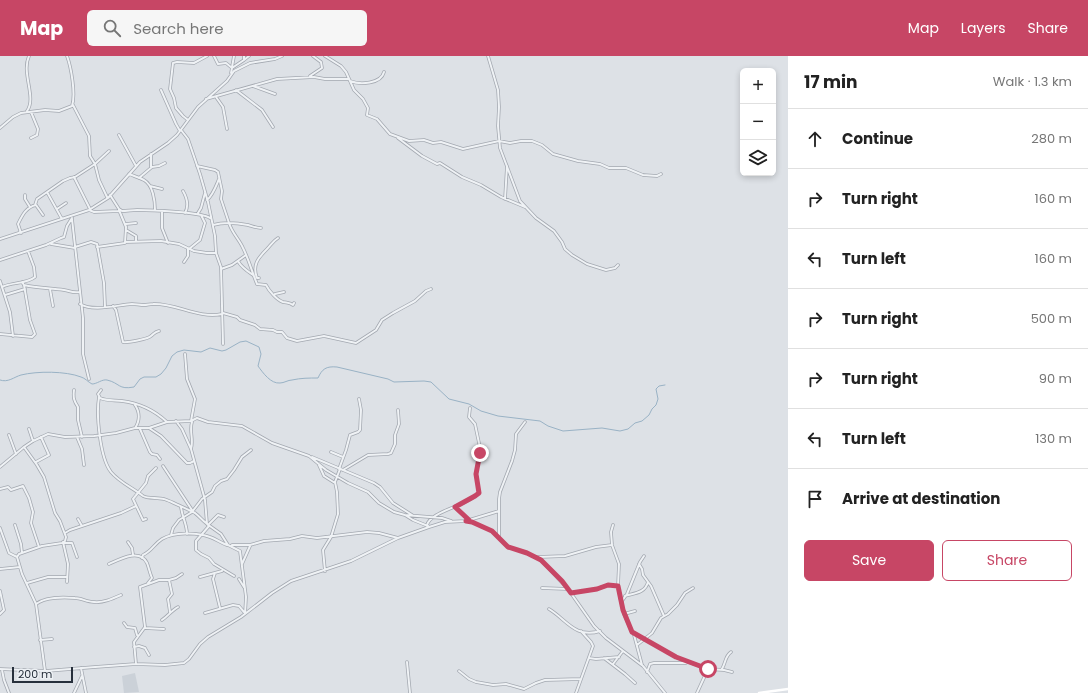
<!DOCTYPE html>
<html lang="en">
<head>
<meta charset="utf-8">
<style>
	body { margin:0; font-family:Poppins,sans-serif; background:#f6f6f6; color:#222 }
	.controls { position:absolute; right:12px; top:12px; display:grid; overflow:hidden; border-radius:6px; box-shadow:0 2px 6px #0003 }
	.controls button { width:36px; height:36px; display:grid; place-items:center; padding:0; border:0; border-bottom:1px solid #e0e0e0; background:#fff; color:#222; font:20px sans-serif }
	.scale { position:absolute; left:12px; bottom:10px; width:61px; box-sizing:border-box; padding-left:4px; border:2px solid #27303c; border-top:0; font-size:11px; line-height:14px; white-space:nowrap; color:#27303c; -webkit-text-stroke:3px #ecf0f4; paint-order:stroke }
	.stop { position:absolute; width:12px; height:12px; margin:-9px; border:3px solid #c74665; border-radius:50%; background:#fff }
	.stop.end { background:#c74665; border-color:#fff; box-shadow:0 1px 4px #0008 }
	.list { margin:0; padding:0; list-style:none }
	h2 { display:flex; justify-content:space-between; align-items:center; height:52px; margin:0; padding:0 16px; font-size:17px }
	h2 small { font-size:13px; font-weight:400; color:#767676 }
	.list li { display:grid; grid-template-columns:26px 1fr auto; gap:12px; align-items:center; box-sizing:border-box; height:60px; padding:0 16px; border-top:1px solid #e0e0e0 }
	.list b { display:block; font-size:15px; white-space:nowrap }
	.list em { font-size:13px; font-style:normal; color:#767676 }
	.actions { display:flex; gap:8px; padding:12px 16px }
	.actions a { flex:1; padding:9px 0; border:1px solid #c74665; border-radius:6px; text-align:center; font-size:14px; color:#c74665 }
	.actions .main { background:#c74665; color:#fff }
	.icon { flex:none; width:22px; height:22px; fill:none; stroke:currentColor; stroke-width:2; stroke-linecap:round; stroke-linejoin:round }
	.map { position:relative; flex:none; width:788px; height:637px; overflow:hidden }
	header { display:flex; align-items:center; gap:24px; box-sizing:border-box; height:56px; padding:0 20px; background:#c74665; color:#fff }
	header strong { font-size:19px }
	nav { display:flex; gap:22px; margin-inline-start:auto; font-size:14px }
	.search { width:280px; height:36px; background:#f6f6f6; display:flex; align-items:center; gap:10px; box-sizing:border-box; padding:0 14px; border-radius:6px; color:#767676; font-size:15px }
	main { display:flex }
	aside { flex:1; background:#fff }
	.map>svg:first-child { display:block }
	.built { fill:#cbd1d8 }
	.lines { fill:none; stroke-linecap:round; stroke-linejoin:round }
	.stream { stroke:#99b2c5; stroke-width:1 }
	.street-casing { stroke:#a3a8b0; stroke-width:3.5 }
	.street { stroke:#eff2f5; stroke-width:2 }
	.secondary { stroke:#fff; stroke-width:2.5 }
	.route { stroke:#c74665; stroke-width:5 }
</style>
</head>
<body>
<header>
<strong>Map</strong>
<div class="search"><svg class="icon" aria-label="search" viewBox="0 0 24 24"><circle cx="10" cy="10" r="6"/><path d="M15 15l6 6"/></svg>Search here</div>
<nav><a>Map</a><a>Layers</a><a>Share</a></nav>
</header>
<main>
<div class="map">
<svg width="788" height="637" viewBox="0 0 788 637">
	<rect width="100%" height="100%" fill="#dde1e6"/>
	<path class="built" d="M135,617L139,636L124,637L122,620Z"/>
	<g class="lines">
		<path class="stream" d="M0,324C8,327 14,321 21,319C37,315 66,315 81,321C85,322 88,326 92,328C97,328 102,323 107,324C120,327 118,334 134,331L140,323L144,321H156L161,318L166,312L172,300L177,296L184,294L201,296L210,292L222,295L226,294L240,286L246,285L259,291L261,298L258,310C263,317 271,328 280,327C284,327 288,324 292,324C301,322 309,322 318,322C322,313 326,310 337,311L388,323L394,326L424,325L431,326L449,343L469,348L481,355L498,360L540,365L548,370L563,375L602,372L620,375L628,373L635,367L642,365L649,359L652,353L656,349L658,343L656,333L659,330L665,329"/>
		<defs>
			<path id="street" d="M214,0L218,8L226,7L232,12
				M325,0L341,10L346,16L354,34L363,43L368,52L367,59L377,63L390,78L409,85L424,84L433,87L441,86L463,93L499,85
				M488,0L498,34L499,51L498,70L500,92L520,145L536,162L554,175L562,186L565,193L572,199L587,208L606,214L615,212L618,209
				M244,4L249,0
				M232,11L234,0
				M231,17L232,12L244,4V0
				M310,20L322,12L321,6L313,0
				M350,25C360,29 381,28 384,16
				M253,30L275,38
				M161,34L176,68L180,75
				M236,34L262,54L273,71
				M216,41L223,51L227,73
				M206,43L277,23L314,21L325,23H349
				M73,49L89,80L90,100L95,108L99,124L107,141
				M27,55C37,42 21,17 29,0
				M188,64L183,60L176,52L174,42L170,33L173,7L177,6L194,7L207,0
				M0,72L13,61L21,57L45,54L59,55L72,50C76,38 71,11 67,0
				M181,74L188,83L200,118L208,146L215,180L216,197L221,211L223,288
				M119,79L136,110
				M31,82L37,79L38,73L31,56
				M398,82L422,100L437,108L440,107L462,121L481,129L501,141L525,151
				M499,85L510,87L521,85H532L542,89L553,98L578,105L600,108L609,112H626L643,119L657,120L661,118
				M151,98V111
				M95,108L109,95
				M197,110L215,114L218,116L222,135L221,143L229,167
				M129,118C134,120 140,122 144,124C153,129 155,145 155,154
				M74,121L90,153
				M139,122L152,111L159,110L165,107
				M150,130L162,133
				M183,135C187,142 189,150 185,157
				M47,136L62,163
				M25,139V143L30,151
				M110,139L119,153L122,155C127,155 132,154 137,154C150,154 202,156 210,162
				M505,143L507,110
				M207,144C213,139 216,130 219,123
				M35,149L37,143L63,125L70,122L75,121L95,108
				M57,153L66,147
				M89,154L94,156L119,155
				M162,155V172L168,187
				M198,157L201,152L205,137
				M72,163L83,262V298L89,323
				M229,167C232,177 239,183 243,192C249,204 252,216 257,228L266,229C269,235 277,244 283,246C287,247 289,246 293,249L294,247
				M126,168L136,167
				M213,169C224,166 237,167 248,169C252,170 256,172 261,172
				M126,174L136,180V185
				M21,177L18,168C22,160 26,151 36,149L43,159
				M0,183L89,154L108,142L140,106L168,87L177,79L198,51L227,25L234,15L250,7L275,3L282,0
				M125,186L161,185L179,188L194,195L207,197H216
				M51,188L75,192
				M75,191L91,186L97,188L104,227L105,251
				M97,191L125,187L126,171L119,154
				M189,193L200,184L205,167L201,159
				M0,204L46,189L61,182L64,181L67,170L72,162
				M238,205C241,211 247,215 253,219
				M184,206L188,200V193
				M221,213L232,209L246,199
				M259,222H257C252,209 258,202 267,193C271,189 273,185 278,182
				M0,225L10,256L13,280
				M24,229C37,232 50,232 64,234C71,235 71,237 80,236
				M2,231C12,226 27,228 35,221L34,211L28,195
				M50,233L53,250
				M275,238L284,236
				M5,239L25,233
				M80,248C93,256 117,249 132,248C136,248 140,249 144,249C147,249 150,248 153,248C176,247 198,263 222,258
				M113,250L116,254L123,286C127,287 148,283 151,280C154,278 154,276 159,275
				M223,257L237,261L240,264L255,269L260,273L273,274L277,276H282L287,282L297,285L324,280L356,287L376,274L382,264L393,257L415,245L426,235L431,233
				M0,278L32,281L35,278L30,264L24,229L22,226
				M185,298L187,323L195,343L191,365
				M74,334C73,342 74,345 78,351V364L82,381
				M101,334L98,338L100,342C107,345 114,344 122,345C139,347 154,354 167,366
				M99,341C96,359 100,402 111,416C119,426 133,432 143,440C148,443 158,441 164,443C166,443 193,456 195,457C199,460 202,464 206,467
				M176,365L182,373L191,393L205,444L207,468L221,478L228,489L240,495L246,541L245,558
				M135,372C140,365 140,356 135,349
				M149,372L161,380L187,407H190L194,405
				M29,373L33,385
				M140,373L150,396L152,398L157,399L160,403
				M9,379L16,398
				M77,381L82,393L84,409
				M24,391L37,409L44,421L55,457L60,465L66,481L65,485L62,487L42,490L19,498L17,501L22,518L36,548L45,615
				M191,393C194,384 189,375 192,366
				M331,396L343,401
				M312,401L374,427L380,431L393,447L412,459
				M36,406L49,399L41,381
				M319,409L324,420L335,427
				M163,410L192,454
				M0,411L24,391L33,385L48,378L65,381L94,380L116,377L135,372H149L167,366L191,365L197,362L208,366L242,370L272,387L309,400L326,414L348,427L368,436L379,447L394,456L405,459L442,462L451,465
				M339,413L346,394L350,379L358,376L360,374L361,354L359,343
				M343,414L368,399L388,398L391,397L395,388V379L399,368L398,354
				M0,433L8,431L11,434L23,430L29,442L33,456L31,467L39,491
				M181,451C182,461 187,468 187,478
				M455,451L469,464
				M405,459L413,464L428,470
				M78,463L82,470
				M146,463L143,464L133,443L146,427L148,420L156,412
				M466,465L499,455
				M15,469L21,488L22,497
				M208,469L218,459L224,461
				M427,469C431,455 467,450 479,437L476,418L480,397L479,387L475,368L469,361L470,352
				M613,469L611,476L612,489L619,508L618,530L620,541L624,558L632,576L678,602L708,613L724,614L732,616
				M209,470L196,485V494L201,498L209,502L214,508L234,520
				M0,472L9,497L17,501
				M65,477L70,474L121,457L136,450
				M171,479L173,472L179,464L192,456L202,443L212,436L215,430L221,425L227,423L234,414L242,401L251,394
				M499,482V443L500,436L512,405L515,394L516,378L525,366
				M63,486L68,508L67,526
				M128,486L132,492L133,499
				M63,487H72L77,501
				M232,489H250L264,485L290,483L302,480L317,482L367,476L379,477L398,482
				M538,501L565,500L596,491L612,489
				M142,502L143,499C152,495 154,488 162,483C174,476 197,476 210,481C216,483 221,487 227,489
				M109,508C120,503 140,492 147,507C149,512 150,518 152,522L148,527
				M242,508L250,490
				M639,508L642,513L643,519L651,530L664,560
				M0,513L20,511
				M325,515L323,494L331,481L338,458L337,436L335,426L340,413
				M215,517L213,523L220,552
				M200,521L222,515
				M239,523L244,531
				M169,524L176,522L182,518
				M27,527L48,521H67
				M542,532L568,533
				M0,535L4,554L0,558
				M571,537L597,533L608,529L618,530
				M625,540C635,537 645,537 648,526
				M622,545L627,538L640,506L644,500
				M36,548C45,541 64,541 75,542C81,542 87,546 94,546C103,547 112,543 121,539
				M549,553C566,563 575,583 600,575
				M205,557L233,549L239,550L244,556
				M624,558L635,555
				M162,564C167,561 171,555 178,551
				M124,567L127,571L135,572L137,579
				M145,572L164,573
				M634,579L642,609
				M40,584L52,583
				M637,589L652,577L661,562L668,558L677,549L685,537L693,532
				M134,591L139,590L145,592L149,599
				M589,602L596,603L619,601
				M604,602L625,618L635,627
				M407,606L410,637
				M136,608L134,586L145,571L140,531L159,524H169L172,538L168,543L170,556
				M613,608L623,595
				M81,612L86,637
				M0,613L46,615L95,611L136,608L165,609L184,607L189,603L200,588L208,581L241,561L272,537L291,525L351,505L398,482L429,471L445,466L466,465L472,466L492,475L508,491L527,497L541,504L568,533L594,570L606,582L643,610L665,637
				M722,613C726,606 725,600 731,596
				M2,614L4,624L9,637
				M459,615L469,623L476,626L493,629L506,628L524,633L536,627L545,624L581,623
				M647,616L650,608L654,607H686
				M74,637L82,620
				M576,637L593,590L591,586L581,575
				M697,637L708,613"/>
		</defs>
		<use href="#street" class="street-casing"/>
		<use href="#street" class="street"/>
		<path class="secondary" d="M759,637L788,633"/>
	</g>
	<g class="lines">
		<path class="route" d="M480,397L476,418L479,437L475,440L455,451L469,464L466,465L472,466L492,475L508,491L527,497L541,504L562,525L571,537L597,533L608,529L618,530L623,554L632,576L676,601L708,613"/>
	</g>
</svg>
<div class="controls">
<button>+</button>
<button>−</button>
<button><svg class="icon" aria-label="layers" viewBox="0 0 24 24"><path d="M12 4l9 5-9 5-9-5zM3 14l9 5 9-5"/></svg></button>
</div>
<div class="scale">200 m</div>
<div class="stop" style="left:708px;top:613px"></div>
<div class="stop end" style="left:480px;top:397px"></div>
</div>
<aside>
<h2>17 min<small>Walk · 1.3 km</small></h2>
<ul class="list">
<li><svg class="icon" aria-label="ahead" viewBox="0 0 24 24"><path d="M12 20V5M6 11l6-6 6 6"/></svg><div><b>Continue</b></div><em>280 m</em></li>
<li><svg class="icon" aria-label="right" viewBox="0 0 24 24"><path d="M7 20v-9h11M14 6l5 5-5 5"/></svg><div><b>Turn right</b></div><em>160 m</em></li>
<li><svg class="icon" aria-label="left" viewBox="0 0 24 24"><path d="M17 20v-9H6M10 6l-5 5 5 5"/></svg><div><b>Turn left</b></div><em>160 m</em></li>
<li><svg class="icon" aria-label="right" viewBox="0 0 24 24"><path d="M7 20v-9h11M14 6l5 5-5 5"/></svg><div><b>Turn right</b></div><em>500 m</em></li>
<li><svg class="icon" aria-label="right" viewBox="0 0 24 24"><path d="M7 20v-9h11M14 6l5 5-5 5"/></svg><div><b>Turn right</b></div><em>90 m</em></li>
<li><svg class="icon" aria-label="left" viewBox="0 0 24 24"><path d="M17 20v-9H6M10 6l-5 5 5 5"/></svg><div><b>Turn left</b></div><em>130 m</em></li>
<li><svg class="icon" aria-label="arrive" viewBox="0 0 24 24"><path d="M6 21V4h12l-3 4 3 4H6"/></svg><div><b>Arrive at destination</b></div></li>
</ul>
<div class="actions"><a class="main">Save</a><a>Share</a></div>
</aside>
</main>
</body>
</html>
